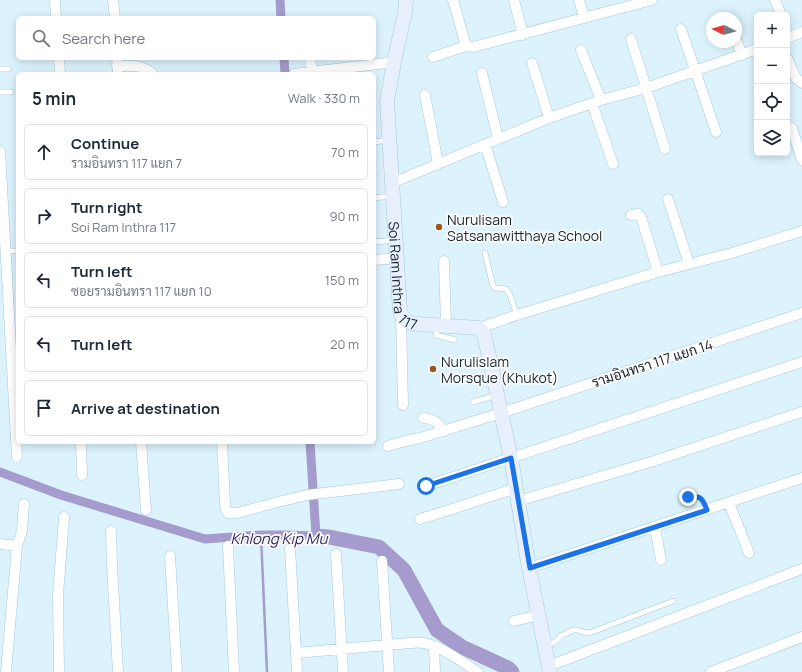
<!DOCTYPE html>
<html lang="en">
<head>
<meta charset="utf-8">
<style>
	body { margin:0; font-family:Manrope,Sarabun,sans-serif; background:#f6f6f7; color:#1f2937 }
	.controls { position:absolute; right:12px; top:12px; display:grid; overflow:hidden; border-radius:6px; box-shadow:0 2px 10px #0003 }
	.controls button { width:36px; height:36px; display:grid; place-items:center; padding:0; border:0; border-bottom:1px solid #e0e1e3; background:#fff; color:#1f2937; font:20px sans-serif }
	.compass { position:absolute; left:706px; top:12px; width:36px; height:36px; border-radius:50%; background:#fff; box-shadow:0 2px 10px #0003; rotate:275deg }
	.stop { position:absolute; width:12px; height:12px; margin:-9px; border:3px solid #1a73e8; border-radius:50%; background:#fff }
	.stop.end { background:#1a73e8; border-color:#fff; box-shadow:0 1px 4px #0008 }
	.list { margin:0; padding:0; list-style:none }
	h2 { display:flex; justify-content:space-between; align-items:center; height:52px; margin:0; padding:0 16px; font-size:17px }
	h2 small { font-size:13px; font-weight:400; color:#747a83 }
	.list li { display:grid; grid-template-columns:26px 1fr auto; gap:12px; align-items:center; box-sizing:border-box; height:56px; margin:0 8px 8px; padding:0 8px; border:1px solid #e0e1e3; border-radius:6px }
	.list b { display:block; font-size:15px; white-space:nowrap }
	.list p { margin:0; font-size:13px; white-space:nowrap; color:#747a83 }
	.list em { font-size:13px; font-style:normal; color:#747a83 }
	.icon { flex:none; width:22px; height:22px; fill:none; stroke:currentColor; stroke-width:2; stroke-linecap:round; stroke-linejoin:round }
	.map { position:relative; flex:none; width:802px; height:672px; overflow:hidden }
	.search { position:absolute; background:#fff; box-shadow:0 2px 10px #0003; left:16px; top:16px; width:360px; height:44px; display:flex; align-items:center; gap:10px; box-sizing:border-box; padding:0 14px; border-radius:6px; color:#747a83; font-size:15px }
	.panel { position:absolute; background:#fff; box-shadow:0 2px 10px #0003; left:16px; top:72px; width:360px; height:372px; border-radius:6px }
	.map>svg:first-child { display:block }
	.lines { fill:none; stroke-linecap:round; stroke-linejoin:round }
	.stream { stroke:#a59ccd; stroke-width:2.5 }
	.canal { stroke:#a59ccd; stroke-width:9 }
	.river { stroke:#a59ccd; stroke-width:15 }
	.lane-casing { stroke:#a4c9d9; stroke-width:6 }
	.street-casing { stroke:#a4c9d9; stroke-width:11 }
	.secondary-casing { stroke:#a4c9d9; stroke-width:15 }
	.lane { stroke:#fff; stroke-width:5 }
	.street { stroke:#fff; stroke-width:10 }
	.secondary { stroke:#e8f0fd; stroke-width:14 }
	.route { stroke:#1a73e8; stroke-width:5 }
	.poi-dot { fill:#97581f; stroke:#fcfcfc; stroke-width:1.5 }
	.labels { text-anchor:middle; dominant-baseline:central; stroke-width:3.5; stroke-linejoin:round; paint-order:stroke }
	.poi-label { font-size:14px; fill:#18262d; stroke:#fcfcfc; text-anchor:start }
	.street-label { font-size:14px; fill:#18262d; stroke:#fcfcfc }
	.water-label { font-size:15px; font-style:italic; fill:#2e1e58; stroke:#fcfcfc }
</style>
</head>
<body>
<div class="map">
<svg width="802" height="672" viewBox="0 0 802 672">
	<rect width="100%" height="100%" fill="#dcf3fd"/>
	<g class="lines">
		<path class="stream" d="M261,535L267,672"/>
		<path class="canal" d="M280,0L281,18
			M284,58L285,74
			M0,472L61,495L205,539L261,535H284L316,536L310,442"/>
		<path class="river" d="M316,536L329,537L379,547L404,570L437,630L462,647L508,668L512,672"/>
		<defs>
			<path id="lane" d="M0,69H9
				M0,92H11
				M374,142L389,140
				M374,198L391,196
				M374,242L395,240
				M6,251H18
				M485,253L493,286L495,288L506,289L509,293L517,315
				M437,326L436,335L455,340
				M473,402L497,395
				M688,497C701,496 702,498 707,510
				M546,646L555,642L561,636L573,630H577L586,633L592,632L673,601"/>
			<path id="street" d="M55,0L56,18
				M113,0L115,18
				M453,0L466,46
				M514,0L523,35
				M579,0L584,18
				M775,0L781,15
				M681,29L716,132
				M787,38L802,32
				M631,39L665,149
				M736,39L742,55
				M581,50L601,100
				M433,57L466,46L473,47L652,0
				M59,58L60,74
				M117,58L118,74
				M310,58L312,72
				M787,58L796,78L802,83
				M532,63L549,118
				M117,66C133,66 140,64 153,74
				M482,73L498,138
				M294,74L394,62
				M425,95L438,163
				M592,103L613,164
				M792,128L802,160
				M485,144L503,202
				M0,151L17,457
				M392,183L549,118L601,100L646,88L757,49
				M668,199L689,264
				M631,215L638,214L641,217L658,272
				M374,260L397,258
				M444,261L446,325
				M401,316L403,405
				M479,328L517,315L658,272L732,253L802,231
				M423,418C435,419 437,422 444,431
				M81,442L82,475
				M141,442L146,510
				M222,442L225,504L226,510L228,513H237L274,503L307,495L399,484
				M388,446L401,442L420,438L501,413L802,313
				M426,486L802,362
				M518,501L654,461L802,412
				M729,503L749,553
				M420,519L443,512L516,488
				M655,528L661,560
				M111,531L112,565L118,672
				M0,544L17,546
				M228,546L234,672
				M290,548L297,672
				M336,554L343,672
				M170,556L177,672
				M382,561L389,672
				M529,568L802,478
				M514,621L539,615
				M434,646L435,672
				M296,653L410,643C414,643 419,642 423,643C440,645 463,663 478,672
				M549,666L802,569
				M6,672L17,546L22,531L24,504
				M59,672L58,595L64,517
				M711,672L802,637"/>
			<g id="secondary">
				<path id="s1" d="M406,0L405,12L394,62L387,101L400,311C402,320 409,323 418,324L479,328L484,334L511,458L529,568L550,672"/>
			</g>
		</defs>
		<use href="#lane" class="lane-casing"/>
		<use href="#street" class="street-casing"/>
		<use href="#secondary" class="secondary-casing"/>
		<use href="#lane" class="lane"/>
		<use href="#street" class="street"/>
		<use href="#secondary" class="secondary"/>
	</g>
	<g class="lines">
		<path class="route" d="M426,486L511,458L530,568L707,510C702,498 702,496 688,497"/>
	</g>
	<g class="poi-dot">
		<circle cx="439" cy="227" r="4"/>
		<circle cx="433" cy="369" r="4"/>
	</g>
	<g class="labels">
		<g class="poi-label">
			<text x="447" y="219">Nurulisam<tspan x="447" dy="16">Satsanawitthaya School</tspan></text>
			<text x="441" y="361">Nurulislam<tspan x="441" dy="16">Morsque (Khukot)</tspan></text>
		</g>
		<g class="street-label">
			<text stroke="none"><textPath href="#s1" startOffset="280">Soi Ram Inthra 117</textPath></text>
			<text transform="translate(652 363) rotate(-18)">รามอินทรา 117 แยก 14</text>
		</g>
		<g class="water-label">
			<text x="279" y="538">Khlong Kip Mu</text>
		</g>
	</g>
</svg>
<div class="controls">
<button>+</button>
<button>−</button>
<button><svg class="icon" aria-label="locate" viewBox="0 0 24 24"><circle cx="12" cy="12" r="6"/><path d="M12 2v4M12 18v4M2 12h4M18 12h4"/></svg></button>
<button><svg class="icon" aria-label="layers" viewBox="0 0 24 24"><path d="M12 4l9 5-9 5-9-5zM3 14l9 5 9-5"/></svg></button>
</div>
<svg class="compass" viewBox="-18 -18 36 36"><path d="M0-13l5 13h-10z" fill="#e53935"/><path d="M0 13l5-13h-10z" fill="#747a83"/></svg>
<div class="stop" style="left:426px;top:486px"></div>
<div class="stop end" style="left:688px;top:497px"></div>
<div class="search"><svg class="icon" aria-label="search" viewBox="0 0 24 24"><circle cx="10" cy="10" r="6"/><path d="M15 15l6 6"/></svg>Search here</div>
<section class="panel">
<h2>5 min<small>Walk · 330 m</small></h2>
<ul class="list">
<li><svg class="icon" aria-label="ahead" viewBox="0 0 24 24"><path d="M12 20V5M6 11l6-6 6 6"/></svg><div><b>Continue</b><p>รามอินทรา 117 แยก 7</p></div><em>70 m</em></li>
<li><svg class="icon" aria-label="right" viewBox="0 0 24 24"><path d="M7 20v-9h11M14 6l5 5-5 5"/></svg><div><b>Turn right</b><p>Soi Ram Inthra 117</p></div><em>90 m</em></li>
<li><svg class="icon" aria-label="left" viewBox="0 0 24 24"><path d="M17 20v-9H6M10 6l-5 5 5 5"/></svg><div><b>Turn left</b><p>ซอยรามอินทรา 117 แยก 10</p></div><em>150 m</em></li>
<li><svg class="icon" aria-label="left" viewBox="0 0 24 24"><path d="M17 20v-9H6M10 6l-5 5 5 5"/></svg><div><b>Turn left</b></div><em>20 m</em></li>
<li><svg class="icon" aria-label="arrive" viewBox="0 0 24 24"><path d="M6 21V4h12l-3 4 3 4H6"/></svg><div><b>Arrive at destination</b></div></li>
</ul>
</section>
</div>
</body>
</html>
